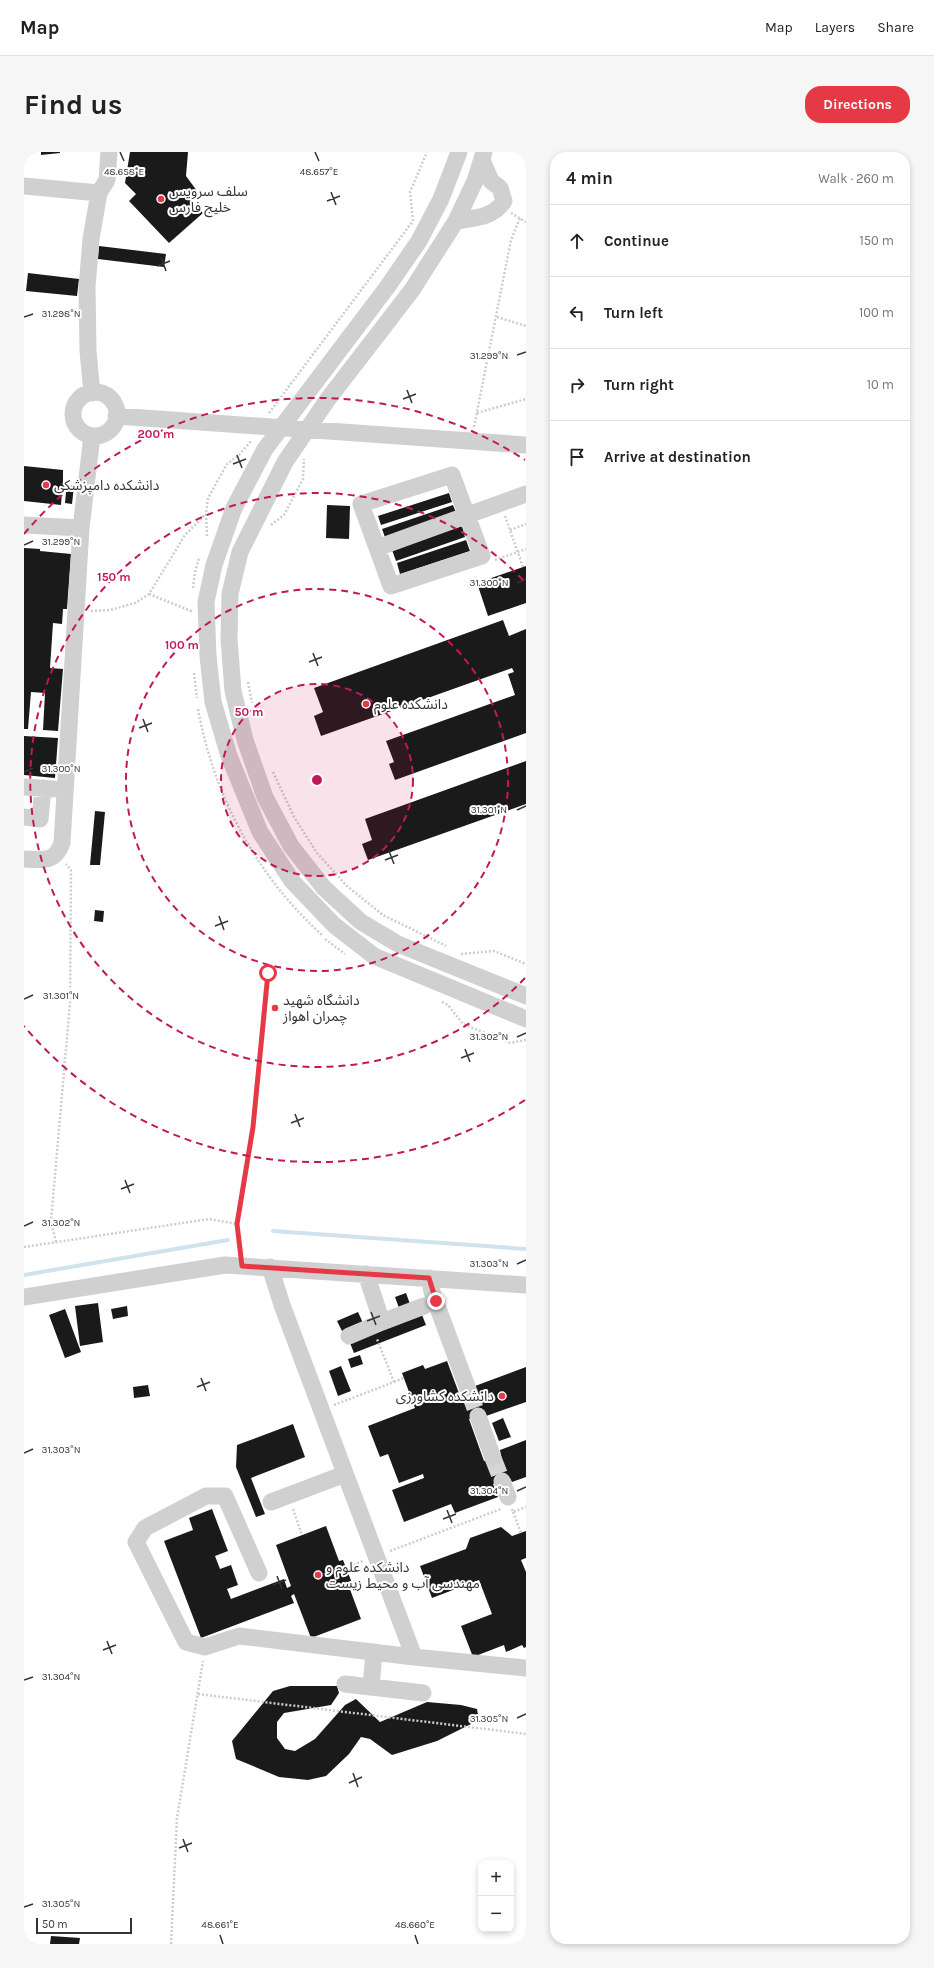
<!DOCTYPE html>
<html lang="en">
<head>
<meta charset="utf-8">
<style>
	body { margin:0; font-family:Karla,"Noto Sans Arabic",sans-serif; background:#f6f6f6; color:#222 }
	.controls { position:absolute; right:12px; bottom:12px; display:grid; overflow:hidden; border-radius:8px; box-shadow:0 2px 6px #0003 }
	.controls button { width:36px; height:36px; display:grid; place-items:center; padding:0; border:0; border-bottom:1px solid #e0e0e0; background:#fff; color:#222; font:20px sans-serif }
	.scale { position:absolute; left:12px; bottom:10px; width:96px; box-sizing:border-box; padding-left:4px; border:2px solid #333; border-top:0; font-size:11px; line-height:14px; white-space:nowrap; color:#333; -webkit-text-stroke:3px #fff; paint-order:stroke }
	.stop { position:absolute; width:12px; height:12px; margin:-9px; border:3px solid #e63946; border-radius:50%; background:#fff }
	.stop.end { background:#e63946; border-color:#fff; box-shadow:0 1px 4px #0008 }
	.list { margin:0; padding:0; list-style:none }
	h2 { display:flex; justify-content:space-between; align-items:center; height:52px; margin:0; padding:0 16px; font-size:17px }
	h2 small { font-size:13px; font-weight:400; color:#767676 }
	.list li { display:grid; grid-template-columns:26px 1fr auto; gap:12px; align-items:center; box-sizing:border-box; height:72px; padding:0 16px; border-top:1px solid #e0e0e0 }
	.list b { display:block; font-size:15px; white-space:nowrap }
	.list em { font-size:13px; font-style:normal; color:#767676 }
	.icon { flex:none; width:22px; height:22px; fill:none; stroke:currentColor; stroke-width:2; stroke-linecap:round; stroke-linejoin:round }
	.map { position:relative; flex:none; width:502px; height:1792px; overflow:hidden; border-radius:16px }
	header { display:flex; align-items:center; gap:24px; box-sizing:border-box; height:56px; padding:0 20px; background:#fff; border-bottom:1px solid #e0e0e0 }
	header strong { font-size:19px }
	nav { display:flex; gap:22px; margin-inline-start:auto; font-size:14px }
	.intro { display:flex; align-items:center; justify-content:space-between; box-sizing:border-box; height:96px; padding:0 24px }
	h1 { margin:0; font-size:28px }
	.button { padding:10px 18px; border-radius:16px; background:#e63946; color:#fff; font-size:14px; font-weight:700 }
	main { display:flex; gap:24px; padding:0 24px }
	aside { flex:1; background:#fff; border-radius:16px; box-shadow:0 2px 6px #0003 }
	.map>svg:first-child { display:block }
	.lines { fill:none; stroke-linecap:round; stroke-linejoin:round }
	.stream { stroke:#cfe2ee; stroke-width:4 }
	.building { fill:#1a1a1a }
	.minor-tunnel { stroke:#d6d6d6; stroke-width:17; stroke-dasharray:17 8; stroke-linecap:butt }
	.path { stroke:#cdcdcd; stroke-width:2.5; stroke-dasharray:2 2; stroke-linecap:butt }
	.minor { stroke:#d0d0d0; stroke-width:17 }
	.route { stroke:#e63946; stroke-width:5 }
	.ticks { fill:none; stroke:#333; stroke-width:1.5 }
	.ring { fill:none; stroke:#c2185b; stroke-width:2; stroke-dasharray:7 5 }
	.poi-dot { fill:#e63946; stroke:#fff; stroke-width:1.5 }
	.labels { text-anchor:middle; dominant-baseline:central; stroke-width:4; stroke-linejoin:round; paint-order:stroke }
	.poi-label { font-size:14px; fill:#333; stroke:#fff; text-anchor:start }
	.ticks-label { font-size:10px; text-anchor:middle; fill:#333; stroke:#fff; stroke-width:4; stroke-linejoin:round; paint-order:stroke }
	.centre { fill:#c2185b; stroke:#fff; stroke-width:2 }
	.ring-label { font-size:12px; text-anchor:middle; font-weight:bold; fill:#c2185b; stroke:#fff; stroke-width:4; stroke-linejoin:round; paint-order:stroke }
</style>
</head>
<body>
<header>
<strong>Map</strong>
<nav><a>Map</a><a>Layers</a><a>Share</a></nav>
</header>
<div class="intro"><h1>Find us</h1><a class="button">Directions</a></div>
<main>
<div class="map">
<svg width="502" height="1792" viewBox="0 0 502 1792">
	<rect width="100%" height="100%" fill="#fff"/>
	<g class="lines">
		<path class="stream" d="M249,1079L502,1097
			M0,1123L204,1088"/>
	</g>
	<path class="building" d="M17,0H36V1L17,3Z
		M106,0H164L162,24L173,39L165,45L179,61L145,91L105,49L112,42L101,31Z
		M75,94L142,102L140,115L74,107Z
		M4,121L55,127L53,144L2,139Z
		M0,314L39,318V333L50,334L48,352L41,351L42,340H38L37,353L0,349Z
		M425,341L428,350L357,373L354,364Z
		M303,353L326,354L325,387L302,386Z
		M429,353L433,363L362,388L358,377Z
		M438,374L441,385L372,409L368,398Z
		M442,388L446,399L376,422L373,411Z
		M0,396L16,397V399L47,402L43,457H39L38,472L29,471L26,516L39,517L34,579L19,578L21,541L7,540L4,577H0Z
		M502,414V451L464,464L453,431Z
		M479,468L485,484L502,477V581L371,628L365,612L370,610L362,589L491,543L484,522L490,520L488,516L297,584L290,564L299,560L290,536Z
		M0,584L34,586L31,626L0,623Z
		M502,609V652L344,708L338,692L348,688L341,667Z
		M71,659L81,660L76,713H66Z
		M71,758L80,759L79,770L70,769Z
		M382,1141L386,1152L375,1156L371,1145Z
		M74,1151L79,1190L56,1194L51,1154Z
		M103,1154L104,1164L89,1167L87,1157Z
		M41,1157L57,1200L41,1206L25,1163Z
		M334,1160L339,1171L319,1181L313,1169Z
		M398,1163L402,1173L330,1201L326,1191Z
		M336,1203L339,1212L327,1216L324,1207Z
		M423,1209L436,1244L452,1237L451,1234L502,1215V1250L462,1264L461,1261L445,1267L460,1309L477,1303L476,1298L502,1288V1325L488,1330L486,1326L469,1332L474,1345L431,1361L427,1352L380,1370L368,1338L400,1326L399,1322L375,1331L364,1302L356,1305L344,1274L391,1256L378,1221L399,1213L401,1217Z
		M317,1214L327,1239L314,1244L305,1219Z
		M124,1233L126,1244L110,1246L109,1235Z
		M479,1266L487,1285L475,1289L468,1271Z
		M269,1272L281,1305L227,1326L241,1362L232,1365L212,1315L213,1293Z
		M188,1357L204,1399L191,1404L196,1417L207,1413L214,1433L203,1437L207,1447L260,1427L263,1436L267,1434L252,1393L302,1374L315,1409L319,1408L328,1431L324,1432L337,1467L287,1486L270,1442L267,1444L270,1451L177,1486L140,1389L169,1378L165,1366Z
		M477,1375L488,1384L502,1379V1406L497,1408L502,1420V1495L500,1496L498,1493L482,1500L480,1493L449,1505L437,1474L468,1462L455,1428L408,1446L396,1414L442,1397L446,1386Z
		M266,1534H313L315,1541L307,1553L260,1561L253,1570V1586L261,1597L271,1599L291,1587L321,1553L332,1547L356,1570L403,1550L437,1553L453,1557L455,1568L413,1589L368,1603L346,1587L337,1585L325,1602L302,1624L284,1628L255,1625L212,1607L208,1589L249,1539Z
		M27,1784L56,1786L55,1792H26Z"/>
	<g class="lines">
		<path class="minor-tunnel" d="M445,1240L454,1264
			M469,1306L478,1329"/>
		<path class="path" d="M487,61L502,70
			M473,165L502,174
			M245,261L389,69L386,40L403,0
			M453,261L502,247
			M450,275L487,88L496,66
			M481,364L499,415
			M247,373L260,363L279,327L280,307
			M486,378L502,372
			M183,384L182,362L184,346L203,312L215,303L227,289
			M471,408L502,397
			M169,436L171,420L175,406
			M125,442L167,459V457
			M67,459L86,458L111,451L125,442L161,383L182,362
			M170,521L173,546
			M224,530L228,551
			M174,557C190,644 232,723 298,783
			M249,620L270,665L293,701L323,734L359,763L422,794
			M301,787L321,802
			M437,802L470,799L502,812
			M418,850L424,853L439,872L486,891L502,888
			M213,1072L229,975L244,821
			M32,1090L27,1069L46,851L47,718L42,712
			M0,1095L185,1067L213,1072L216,1099
			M370,1230L379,1226
			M310,1253L370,1230L353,1187
			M269,1357L278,1383
			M488,1357L489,1360L502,1355
			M489,1360L497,1381
			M366,1399L477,1357
			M322,1416L339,1409
			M174,1542L502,1582
			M147,1792L153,1666L179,1509"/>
		<path class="minor" d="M435,0L417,47L395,89L364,134L241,297L210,356L190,413L182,450L184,504L189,550L205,604L236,680L268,729L310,773L350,804L502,867
			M460,0L451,29L432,69L388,138L304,247L261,310L216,400L206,442L205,487L209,539L221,588L241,645L267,694L300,736L337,770L374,792L502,844
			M0,34L75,41
			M432,69C450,66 469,66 480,49L476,36L467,29L458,8
			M49 262a22 22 0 1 1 44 0a22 22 0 1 1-44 0Z
			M68,241L64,199L63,135L67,87L75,41L83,28L85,0
			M92,264L502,293
			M428,323L458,404L367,434L337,352Z
			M0,373L57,376
			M353,396L502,342
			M0,635L29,637
			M0,665L16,667L19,636
			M0,707C19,708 31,711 38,691L57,376L68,284
			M246,1115L258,1153L390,1505L502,1516
			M405,1126L408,1140L445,1240
			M0,1145L201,1113L502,1133
			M358,1170L400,1154
			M325,1184L358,1170L342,1122
			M454,1264L469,1306
			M478,1329L484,1345
			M247,1350L321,1322
			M235,1421L201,1344H182L121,1376L112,1390L162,1490L181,1495L215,1484L390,1505
			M321,1532L347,1535L350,1500
			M347,1535L399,1541"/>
	</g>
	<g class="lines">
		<path class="route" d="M244,821L229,975L213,1072L218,1114L405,1126L412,1149"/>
	</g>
	<path class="ticks" d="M96,0L100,9M291,0L295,9M307,40L312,53M303,49L316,44M137,105L142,119M133,114L146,109M0,165L9,162M493,203L502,200M383,238L388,251M379,247L392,242M213,303L218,316M209,312L222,307M0,393L9,389M493,431L502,427M289,501L294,514M285,510L298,505M119,567L124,580M115,576L128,571M0,620L9,616M493,658L502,654M365,699L370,712M361,708L374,703M195,764L200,778M191,774L204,769M0,847L9,843M493,885L502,881M441,897L446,910M437,906L450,901M271,962L276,975M267,971L280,966M101,1028L106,1041M97,1037L110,1032M0,1074L9,1070M493,1112L502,1108M347,1160L352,1173M343,1169L356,1164M177,1226L182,1239M173,1235L186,1230M0,1301L9,1297M493,1339L502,1335M423,1358L428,1371M419,1367L432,1362M253,1424L258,1437M249,1433L262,1428M83,1489L88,1502M79,1498L92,1493M0,1528L9,1525M493,1566L502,1562M329,1621L334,1635M325,1631L338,1625M159,1687L164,1700M155,1696L168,1691M0,1755L9,1752M196,1783L199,1792M391,1783L394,1792"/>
	<circle cx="293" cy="628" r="96" fill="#c2185b" fill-opacity=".12"/>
	<g class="ring">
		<circle cx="293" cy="628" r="96"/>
		<circle cx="293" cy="628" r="191"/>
		<path d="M501 826A287 287 0 1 1 501 430"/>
		<path d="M501 948A382 382 0 0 1 0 874M0 382A382 382 0 0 1 501 308"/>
	</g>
	<g class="poi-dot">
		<circle cx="137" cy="47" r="4"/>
		<circle cx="22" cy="333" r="4"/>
		<circle cx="342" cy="552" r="4"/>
		<circle cx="251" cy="856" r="4"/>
		<circle cx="478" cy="1244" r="4"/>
		<circle cx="294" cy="1423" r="4"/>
	</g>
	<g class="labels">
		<g class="poi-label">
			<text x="145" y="39">سلف سرویس<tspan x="145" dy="16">خلیج فارس</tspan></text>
			<text x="30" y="333">دانشکده دامپزشکی</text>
			<text x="350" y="552">دانشکده علوم</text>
			<text x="259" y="848">دانشگاه شهید<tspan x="259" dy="16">چمران اهواز</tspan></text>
			<text x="470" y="1244" text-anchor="end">دانشکده کشاورزی</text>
			<text x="302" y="1415">دانشکده علوم و<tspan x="302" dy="16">مهندسی آب و محیط زیست</tspan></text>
		</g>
	</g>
	<g class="ticks-label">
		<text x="100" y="23">48.658°E</text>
		<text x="295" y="23">48.657°E</text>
		<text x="37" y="165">31.298°N</text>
		<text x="465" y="207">31.299°N</text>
		<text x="37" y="393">31.299°N</text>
		<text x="465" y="434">31.300°N</text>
		<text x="37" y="620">31.300°N</text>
		<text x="465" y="661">31.301°N</text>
		<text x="37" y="847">31.301°N</text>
		<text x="465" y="888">31.302°N</text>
		<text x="37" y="1074">31.302°N</text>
		<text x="465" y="1115">31.303°N</text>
		<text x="37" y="1301">31.303°N</text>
		<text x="465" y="1342">31.304°N</text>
		<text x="37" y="1528">31.304°N</text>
		<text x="465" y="1570">31.305°N</text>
		<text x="37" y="1755">31.305°N</text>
		<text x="196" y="1776">48.661°E</text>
		<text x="391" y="1776">48.660°E</text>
	</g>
	<circle cx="293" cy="628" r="6" class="centre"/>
	<g class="ring-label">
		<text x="132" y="286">200 m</text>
		<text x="90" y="429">150 m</text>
		<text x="158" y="497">100 m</text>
		<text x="225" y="564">50 m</text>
	</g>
</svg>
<div class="controls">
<button>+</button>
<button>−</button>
</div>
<div class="scale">50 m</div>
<div class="stop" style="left:244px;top:821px"></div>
<div class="stop end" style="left:412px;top:1149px"></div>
</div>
<aside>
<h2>4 min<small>Walk · 260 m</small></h2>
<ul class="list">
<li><svg class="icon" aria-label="ahead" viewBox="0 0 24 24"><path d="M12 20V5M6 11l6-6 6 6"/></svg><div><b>Continue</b></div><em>150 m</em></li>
<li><svg class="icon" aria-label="left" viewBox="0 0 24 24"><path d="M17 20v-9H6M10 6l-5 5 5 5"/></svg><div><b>Turn left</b></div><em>100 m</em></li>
<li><svg class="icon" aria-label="right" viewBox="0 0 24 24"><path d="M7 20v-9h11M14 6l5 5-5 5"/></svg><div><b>Turn right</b></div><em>10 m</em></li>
<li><svg class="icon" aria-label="arrive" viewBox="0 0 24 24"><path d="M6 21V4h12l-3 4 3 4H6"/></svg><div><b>Arrive at destination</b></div></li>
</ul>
</aside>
</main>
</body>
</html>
